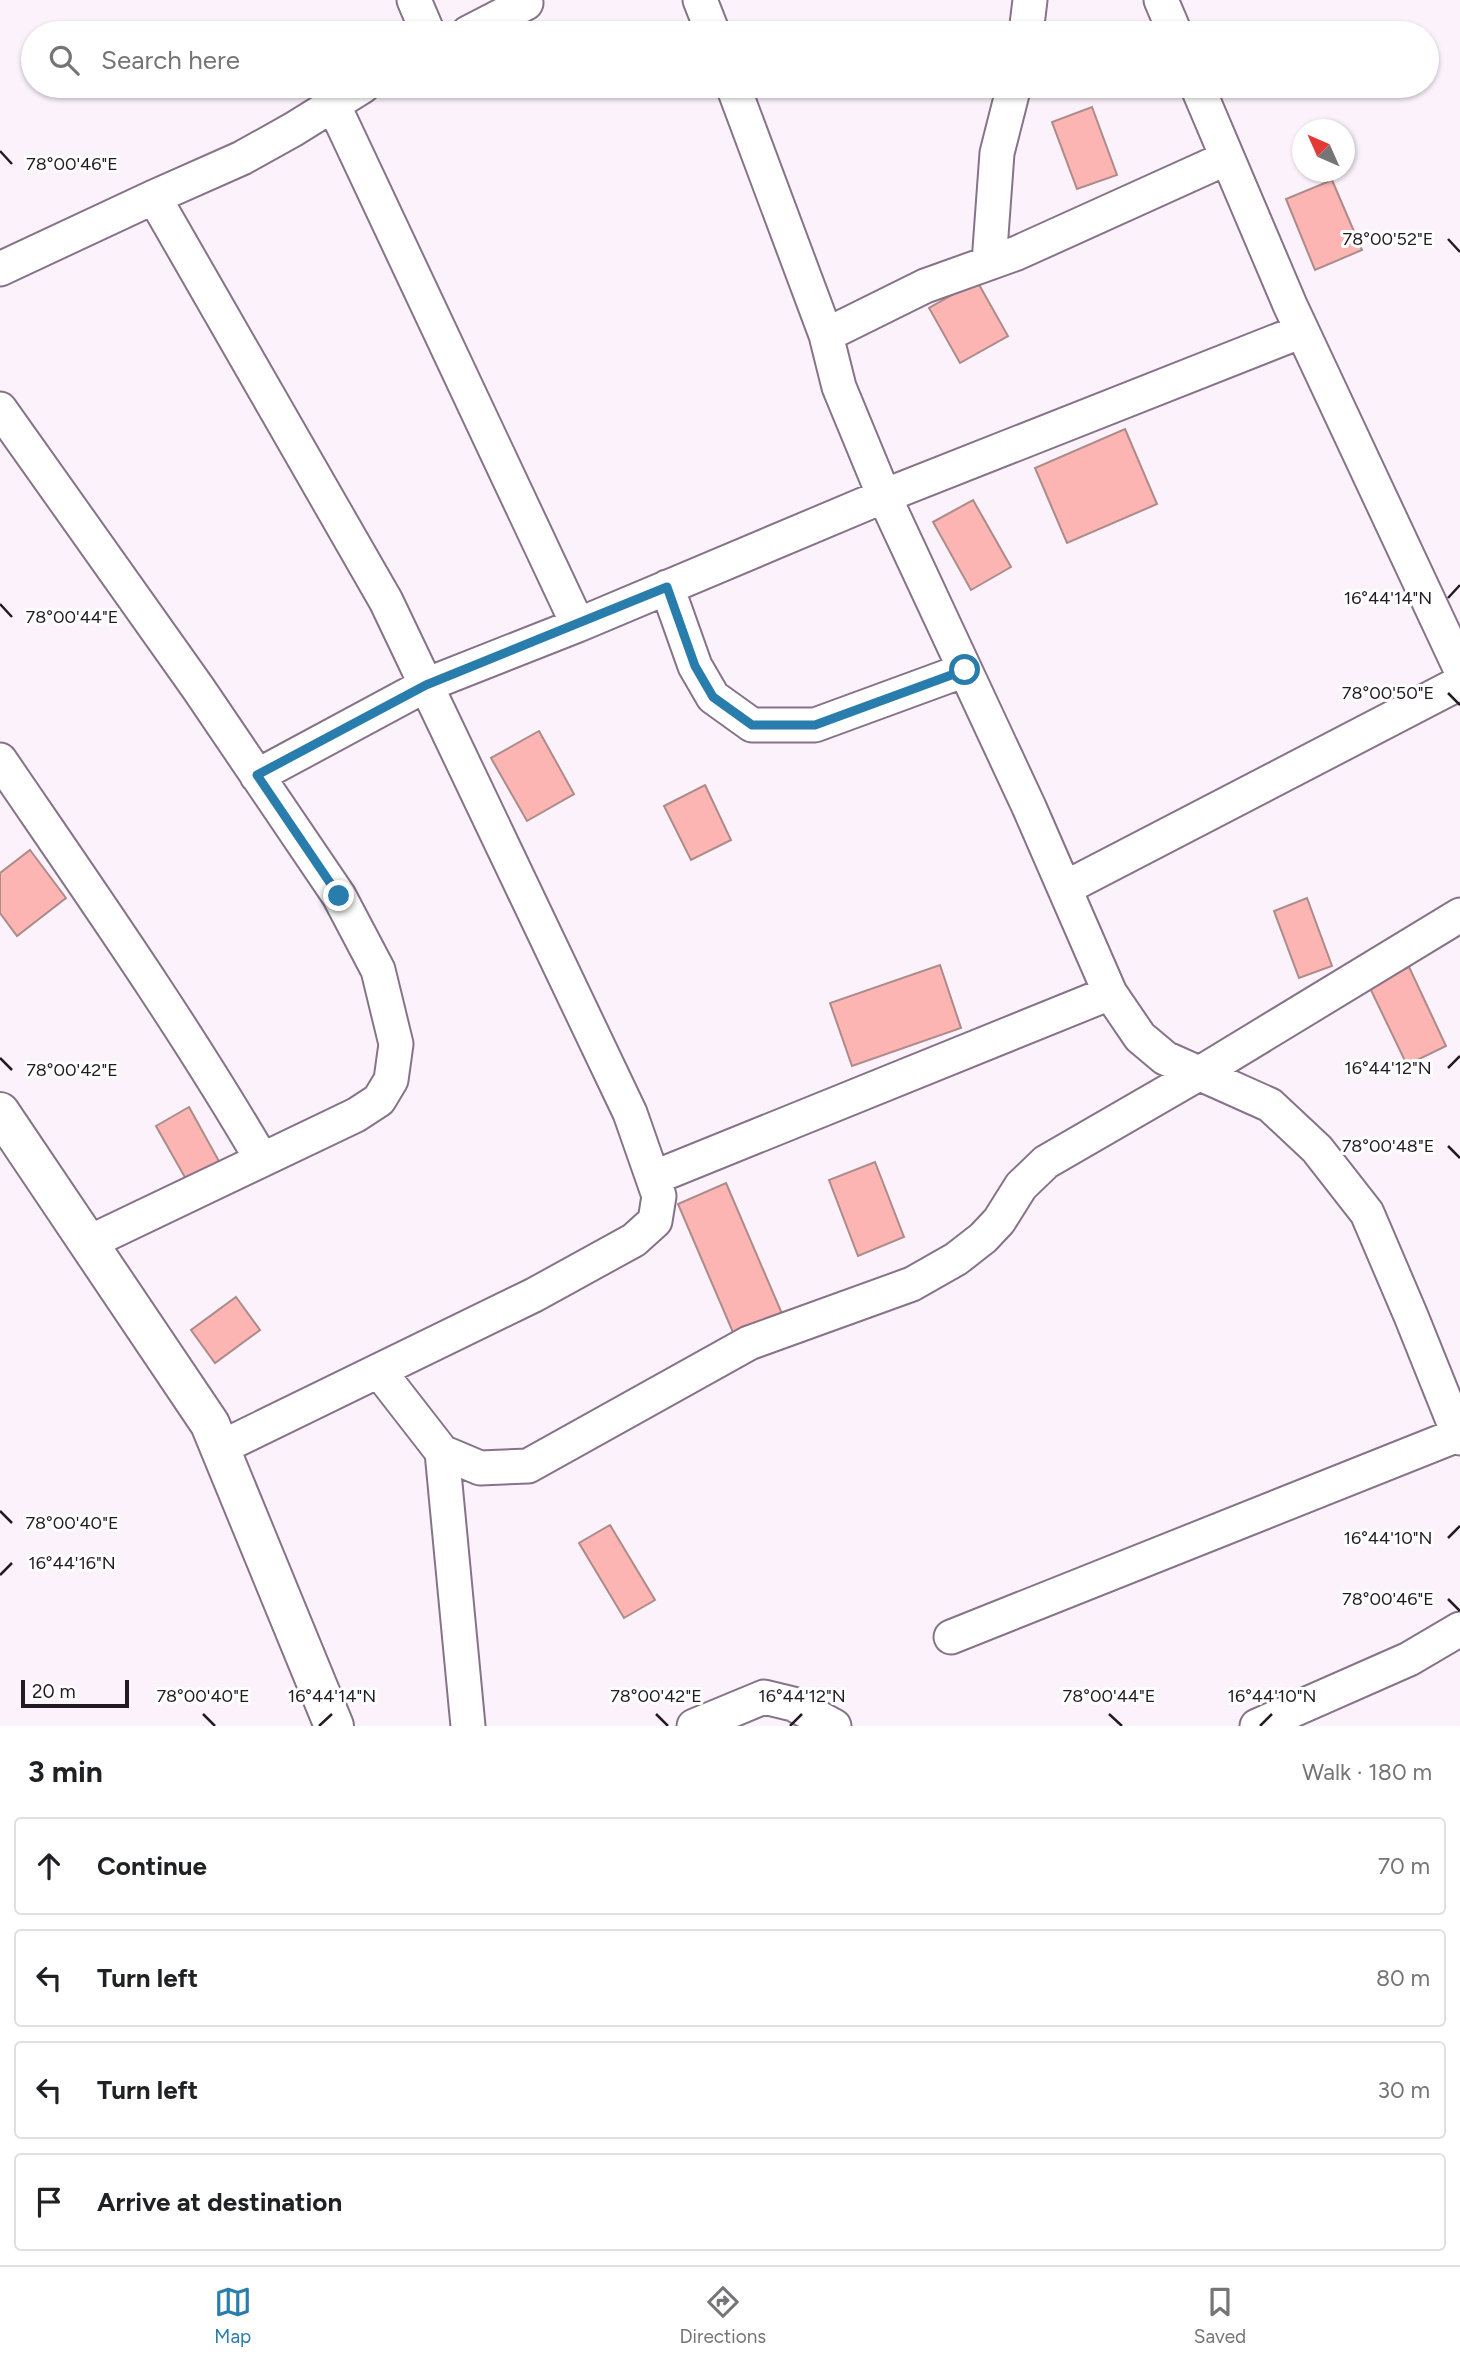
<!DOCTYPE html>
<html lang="en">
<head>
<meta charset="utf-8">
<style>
	body { margin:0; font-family:Figtree,sans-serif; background:#f6f6f6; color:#202124 }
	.compass { position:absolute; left:1292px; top:119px; width:63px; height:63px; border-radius:50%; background:#fff; box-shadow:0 2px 5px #0004; rotate:315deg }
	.scale { position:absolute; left:21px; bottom:18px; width:108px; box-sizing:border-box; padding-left:7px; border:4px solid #231b23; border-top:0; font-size:19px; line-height:24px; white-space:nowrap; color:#231b23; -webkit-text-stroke:5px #fff; paint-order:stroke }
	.stop { position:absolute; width:21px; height:21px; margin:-16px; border:5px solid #297dad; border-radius:50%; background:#fff }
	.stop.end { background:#297dad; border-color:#fff; box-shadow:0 2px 7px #0008 }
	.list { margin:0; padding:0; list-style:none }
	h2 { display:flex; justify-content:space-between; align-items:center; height:91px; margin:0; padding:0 28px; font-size:30px }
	h2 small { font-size:23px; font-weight:400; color:#757577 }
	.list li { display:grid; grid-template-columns:46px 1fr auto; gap:21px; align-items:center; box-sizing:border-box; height:98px; margin:0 14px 14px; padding:0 14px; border:2px solid #e0e0e0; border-radius:7px }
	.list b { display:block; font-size:26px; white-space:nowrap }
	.list em { font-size:23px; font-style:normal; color:#757577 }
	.icon { flex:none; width:38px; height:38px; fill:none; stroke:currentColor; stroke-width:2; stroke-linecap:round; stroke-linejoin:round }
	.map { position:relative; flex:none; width:1460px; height:1726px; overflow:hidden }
	.search { position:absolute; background:#fff; box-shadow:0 2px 5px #0004; left:21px; right:21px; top:21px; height:77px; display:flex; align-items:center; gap:18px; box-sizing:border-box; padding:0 24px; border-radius:38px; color:#757577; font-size:26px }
	.sheet { height:539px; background:#fff }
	nav { display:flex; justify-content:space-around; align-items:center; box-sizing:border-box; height:98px; border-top:2px solid #e0e0e0; background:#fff; font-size:19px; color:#757577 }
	nav a { display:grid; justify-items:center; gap:4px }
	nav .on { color:#297dad }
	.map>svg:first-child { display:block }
	.building { fill:#fcb5b2; stroke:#ac8b89; stroke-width:2 }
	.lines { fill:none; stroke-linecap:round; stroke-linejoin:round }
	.street-casing { stroke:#877389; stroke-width:37 }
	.secondary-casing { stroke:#877389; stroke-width:42 }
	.street { stroke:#fff; stroke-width:33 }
	.secondary { stroke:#fff; stroke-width:38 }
	.route { stroke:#297dad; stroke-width:9 }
	.ticks { fill:none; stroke:#231b23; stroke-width:2.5 }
	.ticks-label { font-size:18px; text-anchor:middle; fill:#231b23; stroke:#fff; stroke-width:6; stroke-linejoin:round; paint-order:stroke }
</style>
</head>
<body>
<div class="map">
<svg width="1460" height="1726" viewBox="0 0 1460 1726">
	<rect width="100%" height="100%" fill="#fbf2fc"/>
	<path class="building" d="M1092,107L1117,175L1077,189L1052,122Z
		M1332,180L1362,250L1315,270L1286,199Z
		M977,281L1008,336L960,363L929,308Z
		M1125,429L1157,504L1067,543L1035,468Z
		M973,500L1011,567L971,590L933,522Z
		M539,731L574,794L527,821L491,758Z
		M705,785L731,840L691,860L664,806Z
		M30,850L66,898L17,936L0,913V873Z
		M1307,898L1332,966L1299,978L1274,911Z
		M940,965L961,1028L852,1066L830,1003Z
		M1409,967L1446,1046L1407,1065L1369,986Z
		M189,1107L220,1163L187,1181L156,1126Z
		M875,1162L904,1237L858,1256L829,1180Z
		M726,1183L786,1323L738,1344L678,1204Z
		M236,1297L260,1330L215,1363L191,1330Z
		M610,1525L655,1600L624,1618L579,1543Z"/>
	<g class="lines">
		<defs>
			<path id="street" d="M414,0L428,33
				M700,0L713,33
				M1161,0L1175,33
				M468,33L526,3
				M1026,33L1030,0
				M733,86L826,335L839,387L884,496L1029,807L1110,993L1140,1037L1165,1058L1270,1105L1317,1149L1367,1213L1411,1316L1460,1438
				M1197,86L1290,305L1460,668
				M333,104L578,625
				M154,197L386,601L630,1113L659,1196L655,1221L634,1240L534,1295L220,1448
				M989,263L997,153L1014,86
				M0,269L154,197L242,158L294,129L363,86
				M826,335L925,286L1017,253L1227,158
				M0,409L198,688L339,896L378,970L396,1044L391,1080L379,1100L356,1115L88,1243
				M667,587L695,666L713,697L752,725H815L965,670
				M0,760C90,892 182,1023 262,1160
				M257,776L426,685L578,625L884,496L1302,331
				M1065,888L1460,683
				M653,1178L1110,993
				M379,1371L442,1452L480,1468L528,1466L749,1343L912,1284L956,1259L983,1238L999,1221L1021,1186L1046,1162L1200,1073L1460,915
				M442,1452L468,1726
				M951,1637L1460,1434
				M694,1726L764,1697L793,1704L834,1726
				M1257,1726L1409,1659L1460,1629"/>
			<path id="secondary" d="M0,1112L210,1424L334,1726"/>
		</defs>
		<use href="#street" class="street-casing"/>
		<use href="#secondary" class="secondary-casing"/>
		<use href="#street" class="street"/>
		<use href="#secondary" class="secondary"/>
	</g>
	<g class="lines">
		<path class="route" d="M339,896L257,775L426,685L667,587L695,666L713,697L752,725H815L965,670"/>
	</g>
	<path class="ticks" d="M0,151L12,164M1448,239L1460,252M1448,598L1460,585M0,604L12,617M1448,693L1460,705M0,1058L12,1070M1448,1068L1460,1056M1448,1146L1460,1158M0,1511L12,1523M1448,1538L1460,1526M0,1575L12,1563M1448,1599L1460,1611M203,1714L215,1726M656,1714L668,1726M1109,1714L1122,1726M319,1726L332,1714M790,1726L802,1714M1260,1726L1272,1714"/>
	<g class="ticks-label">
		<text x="72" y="170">78°00'46"E</text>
		<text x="1388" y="245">78°00'52"E</text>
		<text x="1388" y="604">16°44'14"N</text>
		<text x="72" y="623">78°00'44"E</text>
		<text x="1388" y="699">78°00'50"E</text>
		<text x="1388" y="1074">16°44'12"N</text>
		<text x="72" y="1076">78°00'42"E</text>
		<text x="1388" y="1152">78°00'48"E</text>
		<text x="72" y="1529">78°00'40"E</text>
		<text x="1388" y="1544">16°44'10"N</text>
		<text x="72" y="1569">16°44'16"N</text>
		<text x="1388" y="1605">78°00'46"E</text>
		<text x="332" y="1702">16°44'14"N</text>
		<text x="802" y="1702">16°44'12"N</text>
		<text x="1272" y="1702">16°44'10"N</text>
		<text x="203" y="1702">78°00'40"E</text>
		<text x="656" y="1702">78°00'42"E</text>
		<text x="1109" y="1702">78°00'44"E</text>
	</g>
</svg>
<svg class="compass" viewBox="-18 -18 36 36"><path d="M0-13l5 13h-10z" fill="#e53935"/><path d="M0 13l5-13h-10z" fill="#757577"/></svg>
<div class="scale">20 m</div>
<div class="stop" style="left:965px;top:670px"></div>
<div class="stop end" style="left:339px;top:896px"></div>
<div class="search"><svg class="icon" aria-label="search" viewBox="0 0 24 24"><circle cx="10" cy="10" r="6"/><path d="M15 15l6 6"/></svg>Search here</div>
</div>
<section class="sheet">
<h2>3 min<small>Walk · 180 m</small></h2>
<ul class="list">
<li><svg class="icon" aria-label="ahead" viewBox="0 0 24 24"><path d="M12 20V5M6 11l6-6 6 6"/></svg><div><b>Continue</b></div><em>70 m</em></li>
<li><svg class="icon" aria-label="left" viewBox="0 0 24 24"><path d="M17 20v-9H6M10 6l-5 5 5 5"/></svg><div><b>Turn left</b></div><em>80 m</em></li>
<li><svg class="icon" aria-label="left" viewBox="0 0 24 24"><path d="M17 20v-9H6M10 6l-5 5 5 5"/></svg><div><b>Turn left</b></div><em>30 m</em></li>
<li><svg class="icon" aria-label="arrive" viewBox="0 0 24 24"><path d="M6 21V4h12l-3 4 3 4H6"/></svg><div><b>Arrive at destination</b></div></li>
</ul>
</section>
<nav>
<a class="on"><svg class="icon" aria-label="map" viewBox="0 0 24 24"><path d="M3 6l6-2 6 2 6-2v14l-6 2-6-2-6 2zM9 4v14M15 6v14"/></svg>Map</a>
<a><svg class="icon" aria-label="directions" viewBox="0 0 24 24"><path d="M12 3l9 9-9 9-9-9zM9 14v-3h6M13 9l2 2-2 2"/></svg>Directions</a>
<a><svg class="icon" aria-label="saved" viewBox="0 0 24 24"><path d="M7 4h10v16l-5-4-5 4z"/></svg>Saved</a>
</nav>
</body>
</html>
